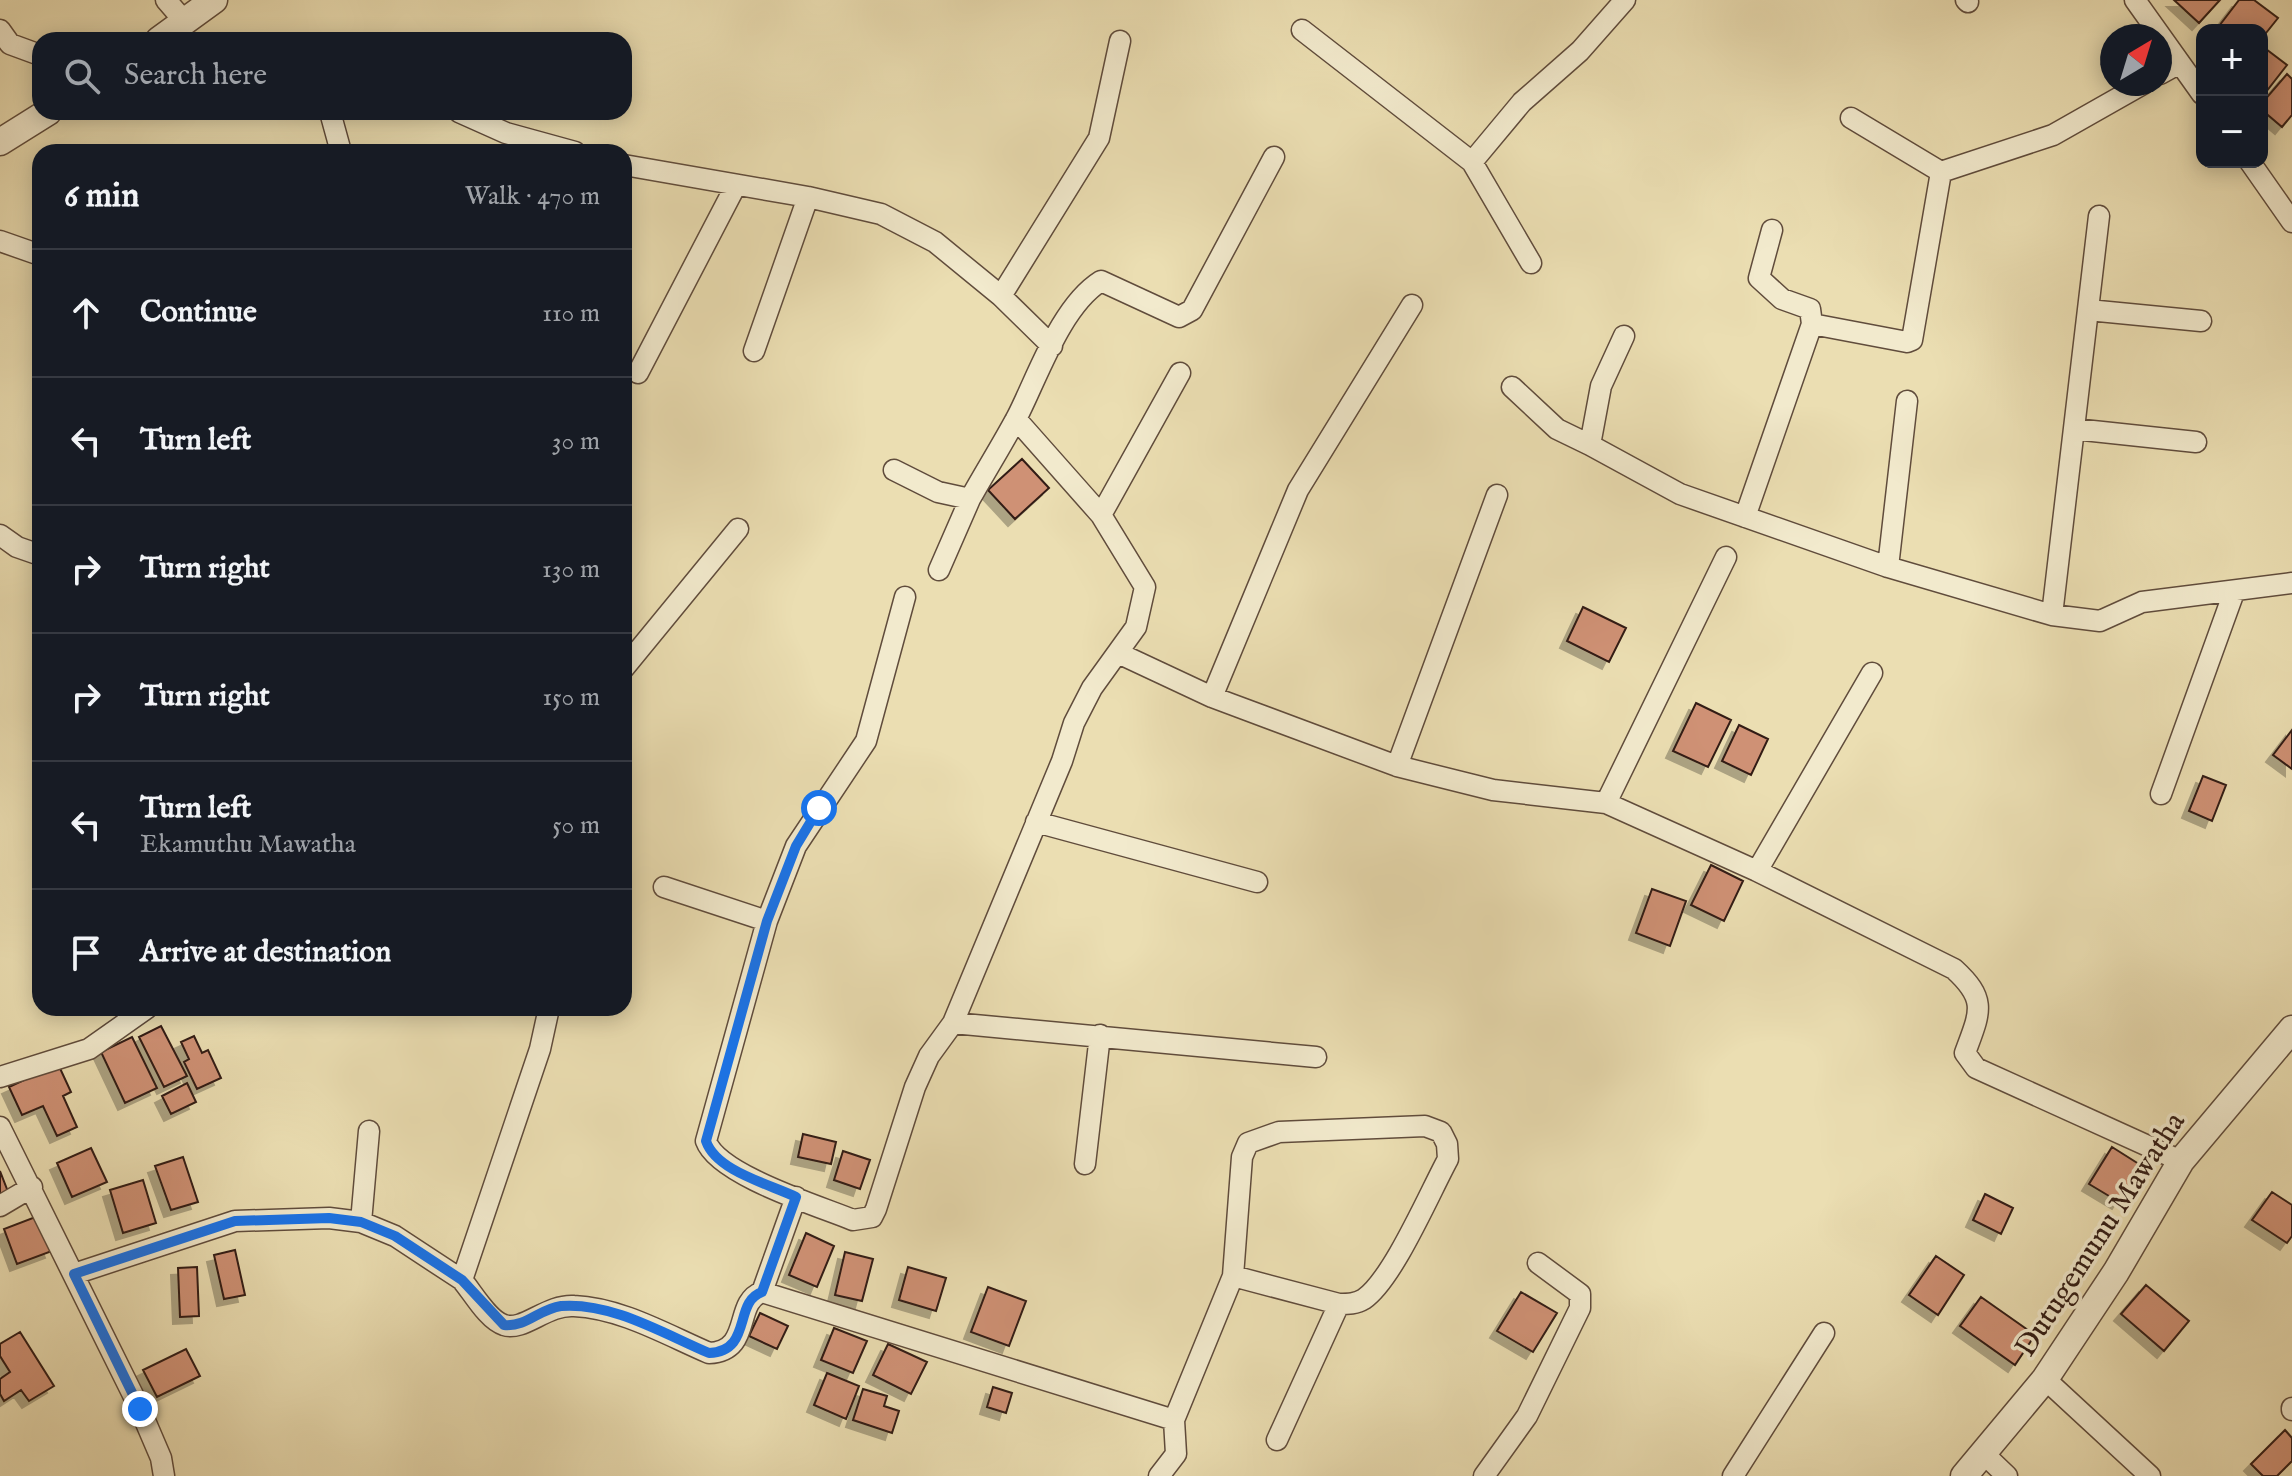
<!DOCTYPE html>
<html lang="en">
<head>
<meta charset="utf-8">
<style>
	body { margin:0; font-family:"IM FELL English",serif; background:#242831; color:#f1f3f6 }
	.controls { position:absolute; right:24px; top:24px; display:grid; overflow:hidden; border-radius:16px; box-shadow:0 4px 20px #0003 }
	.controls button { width:72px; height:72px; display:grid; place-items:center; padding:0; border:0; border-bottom:2px solid #363941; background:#171b24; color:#f1f3f6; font:40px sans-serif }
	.compass { position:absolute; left:2100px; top:24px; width:72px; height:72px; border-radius:50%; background:#171b24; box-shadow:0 4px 20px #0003; rotate:38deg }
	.stop { position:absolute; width:24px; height:24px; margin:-18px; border:6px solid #1a73e8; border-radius:50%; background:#fff }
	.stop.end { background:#1a73e8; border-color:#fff; box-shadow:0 2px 8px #0008 }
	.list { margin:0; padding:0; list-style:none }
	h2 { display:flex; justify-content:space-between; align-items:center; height:104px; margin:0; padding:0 32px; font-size:34px }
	h2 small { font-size:26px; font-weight:400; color:#9ea1a6 }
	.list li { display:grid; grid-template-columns:52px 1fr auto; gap:24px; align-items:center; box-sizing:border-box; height:128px; padding:0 32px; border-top:2px solid #363941 }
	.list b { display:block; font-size:30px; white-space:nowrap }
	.list p { margin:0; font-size:26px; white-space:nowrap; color:#9ea1a6 }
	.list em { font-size:26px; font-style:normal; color:#9ea1a6 }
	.icon { flex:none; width:44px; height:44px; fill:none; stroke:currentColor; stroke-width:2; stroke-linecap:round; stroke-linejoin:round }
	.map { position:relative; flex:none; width:2292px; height:1476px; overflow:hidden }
	.search { position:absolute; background:#171b24; box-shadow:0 4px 20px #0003; left:32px; top:32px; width:600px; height:88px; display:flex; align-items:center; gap:20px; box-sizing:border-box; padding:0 28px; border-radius:24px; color:#9ea1a6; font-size:30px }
	.panel { position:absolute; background:#171b24; box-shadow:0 4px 20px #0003; left:32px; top:144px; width:600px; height:872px; border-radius:24px }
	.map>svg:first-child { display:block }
	.building { fill:#cf9174; stroke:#321c14; stroke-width:2; filter:url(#shadow) }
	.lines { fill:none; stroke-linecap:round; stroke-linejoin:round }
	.minor-casing { stroke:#604c3c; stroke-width:23 }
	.tertiary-casing { stroke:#604c3c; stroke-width:29 }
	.minor { stroke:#f2eacd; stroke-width:20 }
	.tertiary { stroke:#f2eacd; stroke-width:26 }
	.route { stroke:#1a73e8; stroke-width:10 }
	.labels { text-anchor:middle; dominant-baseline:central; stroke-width:7; stroke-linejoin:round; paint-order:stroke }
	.street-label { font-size:30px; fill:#321c14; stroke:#f2eacd }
</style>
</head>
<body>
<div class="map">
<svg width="2292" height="1476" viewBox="0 0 2292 1476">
	<defs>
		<filter id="shadow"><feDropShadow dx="-7" dy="7" stdDeviation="0" flood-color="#0004"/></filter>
	</defs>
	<rect width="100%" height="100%" fill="#ebdeb2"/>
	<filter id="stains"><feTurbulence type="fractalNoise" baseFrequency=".0025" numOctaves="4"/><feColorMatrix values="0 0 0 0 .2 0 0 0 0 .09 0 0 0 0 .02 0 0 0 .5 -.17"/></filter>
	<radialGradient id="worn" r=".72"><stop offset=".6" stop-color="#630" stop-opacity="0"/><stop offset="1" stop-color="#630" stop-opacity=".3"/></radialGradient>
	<path class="building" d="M2174,0H2220L2199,23Z
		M2239,0H2254L2278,18L2262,38V30H2216Z
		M2262,46L2287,65L2262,97Z
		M2287,74L2292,79V115L2282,127L2262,110V103Z
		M1022,459L1049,488L1015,519L988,490Z
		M1583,607L1626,628L1609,662L1567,641Z
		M1696,703L1731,720L1708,767L1673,751Z
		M1739,725L1768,739L1751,775L1722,761Z
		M2292,730V769L2273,755Z
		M2203,776L2226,785L2212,821L2189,811Z
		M1711,865L1743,881L1724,921L1691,905Z
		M1652,889L1686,901L1670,946L1636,933Z
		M161,1026L187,1076L164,1087L139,1037Z
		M194,1036L202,1053L208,1050L221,1078L197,1089L184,1062L189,1059L181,1042Z
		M132,1037L157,1088L125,1103L101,1052Z
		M58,1064L71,1092L63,1096L77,1127L57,1136L43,1106L22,1115L9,1087Z
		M187,1083L196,1102L171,1114L162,1096Z
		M803,1134L836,1142L831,1164L798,1157Z
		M2112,1147L2142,1166L2119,1202L2089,1184Z
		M91,1148L107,1182L72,1197L57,1163Z
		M843,1151L870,1160L860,1189L834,1180Z
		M183,1157L198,1202L171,1210L155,1166Z
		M0,1171L10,1197L0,1201Z
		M143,1180L156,1223L123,1233L110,1190Z
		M2272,1192L2292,1205V1236L2287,1243L2252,1220Z
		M1985,1194L2013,1208L2001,1234L1973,1220Z
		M38,1216L52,1251L17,1264L4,1229Z
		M806,1233L834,1246L817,1287L789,1275Z
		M235,1250L245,1295L224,1299L214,1255Z
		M845,1252L873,1259L862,1301L835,1295Z
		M1936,1256L1964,1275L1938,1315L1909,1295Z
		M197,1267L199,1316L180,1317L178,1268Z
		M908,1267L946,1278L936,1311L899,1300Z
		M2146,1285L2189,1321L2164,1351L2121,1314Z
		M988,1287L1026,1301L1009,1346L971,1332Z
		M1521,1292L1557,1313L1533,1352L1497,1331Z
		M1981,1297L2035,1335L2015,1365L1960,1326Z
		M760,1313L788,1326L777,1349L749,1336Z
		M834,1328L867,1341L853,1373L821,1360Z
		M20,1332L54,1386L29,1401L21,1390L4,1401L0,1394V1379L10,1372L0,1356V1344Z
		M888,1344L927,1362L911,1394L873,1375Z
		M186,1349L200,1376L157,1397L143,1370Z
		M827,1373L859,1386L846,1419L814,1405Z
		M993,1387L1012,1393L1006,1413L987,1407Z
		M863,1389L887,1396L884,1406L899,1411L892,1433L853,1420Z
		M2285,1430L2292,1438V1461L2277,1476H2263L2251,1464Z"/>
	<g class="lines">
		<defs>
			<path id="minor" d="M166,0L185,22
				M1966,0L1968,2
				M2135,0L2202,94
				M0,30L10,44L40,55
				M1302,30L1472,162
				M2160,74L2180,63
				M330,112L341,152
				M459,112L506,133L575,152
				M1851,118L1941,172L2053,135L2143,84
				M2250,162L2292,222
				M624,165L808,197L881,214L935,242L1001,296L1052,346
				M0,241L40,255
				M1531,263L1472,162L1522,102L1580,51L1625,0
				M1001,296L1099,138L1120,41
				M2088,310L2201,321
				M1812,324L1907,342L1912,340L1941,172
				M1624,336L1601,386L1590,445L1680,494L1888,567L2052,615L2100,621L2142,602L2292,583
				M754,351L808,197
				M638,373L736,185
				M1512,387L1557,429L1590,445
				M2074,429L2196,442
				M894,470L938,492L970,499C985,472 1002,445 1017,417C1038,376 1061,306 1101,281L1179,317L1192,310L1274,157
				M1101,515L1180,373
				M1745,517L1812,324L1810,309L1782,299L1759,278L1772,230
				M0,535L17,547L40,555
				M1888,567L1907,401
				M939,570L970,499
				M905,597L866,741L796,846L767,921L706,1141C718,1175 819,1206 853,1220L872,1217L876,1209L915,1087L929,1056L953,1023L1062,761L1074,723L1092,688L1136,627L1145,587L1101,515L1016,419
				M2052,615L2099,216
				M1118,653L1212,697L1397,766L1493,790L1606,803L1757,871L1954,969C1988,1000 1980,1012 1965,1053L1976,1068L2181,1161
				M624,668L738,529
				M1212,697L1298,490L1412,305
				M1397,766L1497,495
				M2161,794L2234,592
				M1606,803L1726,557
				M1036,822L1257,882
				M1757,871L1872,673
				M664,887L767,921
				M549,1008L540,1049L462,1280C473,1293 488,1320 504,1325C523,1332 547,1304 574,1306C621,1308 667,1335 709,1353C753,1351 733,1302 762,1292L1174,1420L1176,1454L1159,1476
				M953,1023L1316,1057
				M0,1077L89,1049L147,1008
				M0,1127L140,1409L161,1458L164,1476
				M1085,1164L1100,1035
				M0,1206L32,1187
				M361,1222L369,1131
				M74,1274L235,1221L329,1218L361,1222L395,1236L462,1280
				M762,1292L796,1197
				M2045,1379L2150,1476
				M2292,1408V1410
				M1174,1420L1233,1276L1242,1157L1248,1143L1279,1132L1425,1126L1441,1132L1447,1144L1448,1159C1430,1192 1393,1279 1364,1299C1356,1304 1348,1304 1339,1304L1233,1276
				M1277,1440L1339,1304
				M1984,1454L2007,1476
				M1484,1476L1527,1416L1580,1308V1294L1538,1263
				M1733,1476L1824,1333"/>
			<path id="tertiary" d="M159,40L214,0
				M0,142L48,112
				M1964,1476L2045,1379L2116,1272L2181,1161L2292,1029"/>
		</defs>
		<use href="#minor" class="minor-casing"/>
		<use href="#tertiary" class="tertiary-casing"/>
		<use href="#minor" class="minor"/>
		<use href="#tertiary" class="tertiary"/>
	</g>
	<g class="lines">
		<path class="route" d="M140,1409L74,1274L235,1221L329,1218L361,1222L395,1236L462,1280L504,1325C527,1327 539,1309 561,1306C612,1302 664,1334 709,1353C753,1351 733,1302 762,1292L796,1197C769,1184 716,1171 706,1141L767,921L796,846L819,808"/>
	</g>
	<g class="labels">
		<g class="street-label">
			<text transform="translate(2101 1235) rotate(-57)">Dutugemunu Mawatha</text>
		</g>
	</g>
	<rect width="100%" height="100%" filter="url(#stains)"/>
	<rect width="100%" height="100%" fill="url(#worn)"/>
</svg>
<div class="controls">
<button>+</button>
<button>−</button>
</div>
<svg class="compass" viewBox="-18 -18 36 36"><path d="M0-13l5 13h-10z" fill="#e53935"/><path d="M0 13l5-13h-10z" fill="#9ea1a6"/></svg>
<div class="stop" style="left:819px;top:808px"></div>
<div class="stop end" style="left:140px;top:1409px"></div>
<div class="search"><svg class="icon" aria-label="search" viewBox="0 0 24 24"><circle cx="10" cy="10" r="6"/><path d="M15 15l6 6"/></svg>Search here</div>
<section class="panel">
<h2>6 min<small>Walk · 470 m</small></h2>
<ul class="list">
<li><svg class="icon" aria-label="ahead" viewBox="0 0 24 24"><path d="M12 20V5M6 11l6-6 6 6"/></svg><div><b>Continue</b></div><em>110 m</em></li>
<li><svg class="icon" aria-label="left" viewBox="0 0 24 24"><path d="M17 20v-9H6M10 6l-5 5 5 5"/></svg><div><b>Turn left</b></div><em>30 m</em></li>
<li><svg class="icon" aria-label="right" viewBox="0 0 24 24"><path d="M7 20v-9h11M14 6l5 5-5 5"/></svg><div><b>Turn right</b></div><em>130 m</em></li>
<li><svg class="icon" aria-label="right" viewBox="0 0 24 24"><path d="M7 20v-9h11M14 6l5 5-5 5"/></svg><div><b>Turn right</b></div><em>150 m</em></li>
<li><svg class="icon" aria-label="left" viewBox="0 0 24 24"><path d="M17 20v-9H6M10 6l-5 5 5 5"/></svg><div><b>Turn left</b><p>Ekamuthu Mawatha</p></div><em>50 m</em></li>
<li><svg class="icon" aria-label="arrive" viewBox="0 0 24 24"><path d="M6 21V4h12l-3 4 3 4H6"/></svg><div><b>Arrive at destination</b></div></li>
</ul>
</section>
</div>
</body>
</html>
